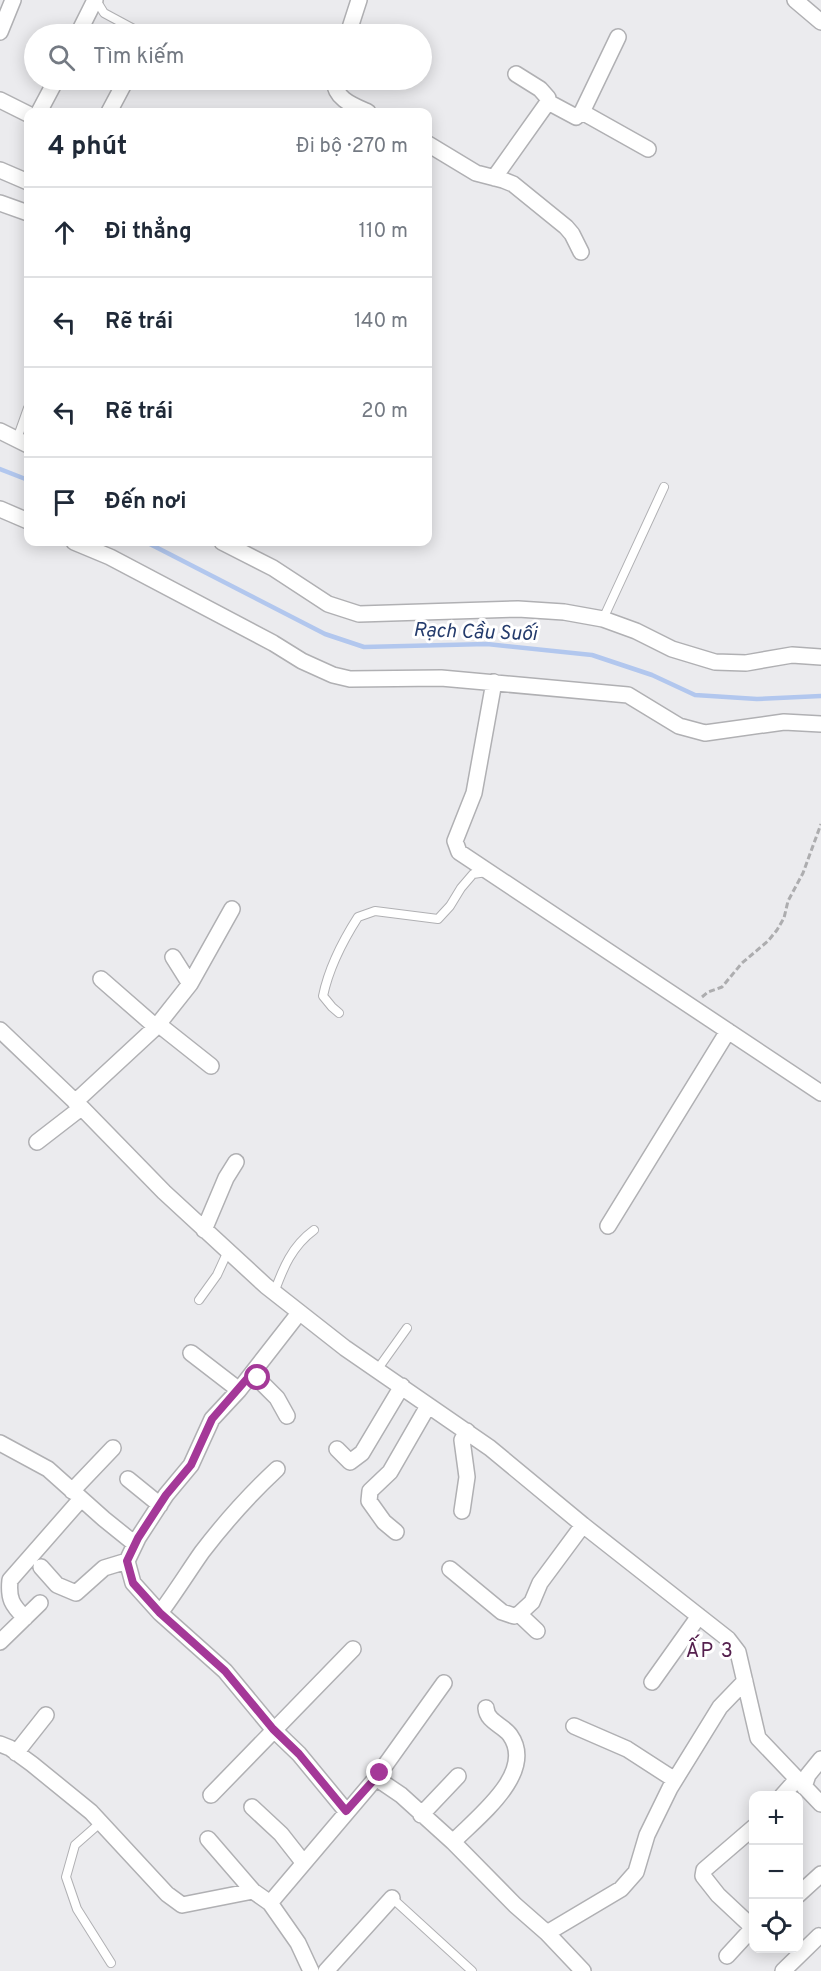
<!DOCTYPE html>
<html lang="vi">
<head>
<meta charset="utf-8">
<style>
	body { margin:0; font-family:Overpass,sans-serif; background:#f6f6f7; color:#1f2937 }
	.controls { position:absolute; right:18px; bottom:18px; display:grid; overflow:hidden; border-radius:12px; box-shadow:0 3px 15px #0003 }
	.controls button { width:54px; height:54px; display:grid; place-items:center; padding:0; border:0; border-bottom:2px solid #e0e1e3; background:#fff; color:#1f2937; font:30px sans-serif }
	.stop { position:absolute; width:18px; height:18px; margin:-14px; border:4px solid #a43898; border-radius:50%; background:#fff }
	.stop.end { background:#a43898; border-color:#fff; box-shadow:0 2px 6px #0008 }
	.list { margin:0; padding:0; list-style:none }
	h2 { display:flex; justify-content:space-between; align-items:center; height:78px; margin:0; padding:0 24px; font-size:26px }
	h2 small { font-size:20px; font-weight:400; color:#747a83 }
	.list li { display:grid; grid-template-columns:39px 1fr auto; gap:18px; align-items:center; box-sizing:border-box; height:90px; padding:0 24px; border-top:2px solid #e0e1e3 }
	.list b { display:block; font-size:22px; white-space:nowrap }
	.list em { font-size:20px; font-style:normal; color:#747a83 }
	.icon { flex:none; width:33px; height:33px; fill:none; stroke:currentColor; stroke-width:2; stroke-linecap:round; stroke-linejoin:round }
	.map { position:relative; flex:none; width:821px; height:1971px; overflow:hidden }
	.search { position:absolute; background:#fff; box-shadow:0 3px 15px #0003; left:24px; top:24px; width:408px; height:66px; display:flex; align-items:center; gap:15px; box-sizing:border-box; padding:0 21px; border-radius:33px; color:#747a83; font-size:22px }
	.panel { position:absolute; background:#fff; box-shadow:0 3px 15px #0003; left:24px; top:108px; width:408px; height:438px; border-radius:12px }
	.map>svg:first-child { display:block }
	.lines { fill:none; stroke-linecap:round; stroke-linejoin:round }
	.stream { stroke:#b2c7ee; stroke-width:4.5 }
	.lane-casing { stroke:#b0b0b3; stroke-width:10 }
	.street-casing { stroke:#b0b0b3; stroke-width:18 }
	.path { stroke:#adadaf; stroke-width:3; stroke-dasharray:6 3; stroke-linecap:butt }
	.lane { stroke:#fff; stroke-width:8 }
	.street { stroke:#fff; stroke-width:15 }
	.route { stroke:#a43898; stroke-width:8 }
	.labels { text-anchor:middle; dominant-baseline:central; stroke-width:6; stroke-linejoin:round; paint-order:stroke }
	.water-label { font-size:20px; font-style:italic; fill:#243b6c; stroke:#fff }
	.neighbourhood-label { font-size:20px; letter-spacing:1.5px; fill:#55204e; stroke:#fff }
</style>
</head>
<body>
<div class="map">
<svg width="821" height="1971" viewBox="0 0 821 1971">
	<rect width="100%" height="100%" fill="#ebebee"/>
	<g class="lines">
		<path class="stream" d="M0,469L28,480
			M146,542L325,634L364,647L487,644L592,655L652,675L695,695L757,699L821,696"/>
		<defs>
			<path id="lane" d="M96,0L104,13L143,34
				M17,439L28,408
				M603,619L664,487
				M339,1013L332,1007L323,996C329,967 342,942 358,917L375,911L438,919L450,906L461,888L473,874L487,872
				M274,1293C283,1268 292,1246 314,1230
				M199,1300L217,1275L228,1251
				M377,1370L407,1328
				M100,1823L75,1845L66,1877L77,1909L111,1963
				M392,1898L472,1971"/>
			<path id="street" d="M795,0L821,22
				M0,32L13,0
				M78,34L95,0
				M348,34L359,0
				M516,74L540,89L548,98V102L576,117L582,112L618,37
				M334,80C335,99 352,105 368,112
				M0,100L28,114
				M39,112L56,80
				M109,112L126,80
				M582,112L648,149
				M428,144L476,173L503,180L513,184L566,227L572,234L581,252
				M0,170L28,182
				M494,178L548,102
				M0,203L28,213
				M0,431L28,445
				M0,509L28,521
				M74,542L110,557L273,643L302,661L333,675L350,679L441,678L628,695L679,726L705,733L784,722L821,724
				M222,542L273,568L328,604L359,614L518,609L564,612L603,619L636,631L672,649L715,662L746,663L792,655L821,657
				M494,682L474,793L455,841L459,852L821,1093
				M101,979L156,1027
				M190,984L232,909
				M158,1024L211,1066
				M0,1030L84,1110L164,1192L266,1286L345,1348L490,1448L583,1525L728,1639L738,1652L758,1738L821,1804
				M75,1102L156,1027L190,984L173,957
				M37,1142L81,1108
				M608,1226L728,1031
				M204,1230L226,1178L236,1162
				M299,1313L239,1390L212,1419L191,1465L166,1495L138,1538L127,1561L133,1583L160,1613L225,1671L273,1729L299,1754L346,1811
				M191,1353L239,1390
				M252,1373L277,1398L287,1416
				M0,1443L48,1469L104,1519L135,1544
				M337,1449L350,1462L362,1453L402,1386
				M128,1479L160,1505
				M72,1491L113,1448
				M462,1511L467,1477L462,1440L467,1431
				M396,1532L384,1522L369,1501L370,1491L390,1472L428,1406
				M41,1567L57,1585L76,1593L104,1568L127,1561
				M450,1569L502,1612L514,1616L519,1614L532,1602L540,1583L583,1525
				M160,1613C175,1593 188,1572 202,1552C225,1522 249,1495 277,1469
				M519,1614L537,1631
				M25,1618C12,1605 8,1599 10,1580L81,1499
				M0,1642L40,1603
				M652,1682L699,1616
				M574,1726L627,1749L675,1780
				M0,1744L10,1748L32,1764L91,1812L167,1894L182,1905L253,1891L270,1903L298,1943L311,1971
				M16,1753L46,1715
				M376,1778L444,1683
				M804,1787L808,1775L821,1759
				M211,1795L353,1649
				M782,1796L797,1779
				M252,1807L281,1834L303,1862
				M421,1815L458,1776
				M208,1839L253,1891
				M453,1842C476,1818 537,1773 510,1735C503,1725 487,1722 486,1708
				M798,1895L821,1874
				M270,1903L376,1778L401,1795L453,1842L515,1905L547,1933L583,1971
				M547,1933L621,1889L636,1872L647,1835L670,1788L720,1707L745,1681
				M727,1956L750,1931V1925L718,1895L703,1876L704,1870L754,1827
				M326,1971L392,1898
				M783,1971L819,1936L821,1937"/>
		</defs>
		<use href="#lane" class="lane-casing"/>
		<use href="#street" class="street-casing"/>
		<path class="path" d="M702,997L708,992L722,987L742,963L768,941L777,930L784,918L788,901L803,873L821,824"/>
		<use href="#lane" class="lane"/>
		<use href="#street" class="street"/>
	</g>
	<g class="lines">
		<path class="route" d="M258,1378L252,1373L212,1419L191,1465L166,1495L138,1538L127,1561L133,1583L160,1613L225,1671L273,1729L299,1754L346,1811L380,1773"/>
	</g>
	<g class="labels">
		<g class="water-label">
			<text transform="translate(475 633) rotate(2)">Rạch Cầu Suối</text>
		</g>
		<g class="neighbourhood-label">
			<text x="710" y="1652">ẤP 3</text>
		</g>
	</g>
</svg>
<div class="controls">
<button>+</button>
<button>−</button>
<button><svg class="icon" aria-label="locate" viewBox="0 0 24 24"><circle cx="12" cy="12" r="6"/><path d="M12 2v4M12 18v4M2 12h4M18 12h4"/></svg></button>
</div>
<div class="stop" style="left:258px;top:1378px"></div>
<div class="stop end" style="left:380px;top:1773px"></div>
<div class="search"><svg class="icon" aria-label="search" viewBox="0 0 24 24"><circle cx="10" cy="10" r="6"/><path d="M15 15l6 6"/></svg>Tìm kiếm</div>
<section class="panel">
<h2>4 phút<small>Đi bộ · 270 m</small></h2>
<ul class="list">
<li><svg class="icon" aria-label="ahead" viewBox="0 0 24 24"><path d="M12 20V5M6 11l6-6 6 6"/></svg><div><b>Đi thẳng</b></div><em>110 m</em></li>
<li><svg class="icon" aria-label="left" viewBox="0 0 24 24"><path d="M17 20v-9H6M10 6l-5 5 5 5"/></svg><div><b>Rẽ trái</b></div><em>140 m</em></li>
<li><svg class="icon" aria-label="left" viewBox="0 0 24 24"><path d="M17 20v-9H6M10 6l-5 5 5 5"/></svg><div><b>Rẽ trái</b></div><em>20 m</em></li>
<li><svg class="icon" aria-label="arrive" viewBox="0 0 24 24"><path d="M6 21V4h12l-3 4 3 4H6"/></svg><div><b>Đến nơi</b></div></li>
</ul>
</section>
</div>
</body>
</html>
